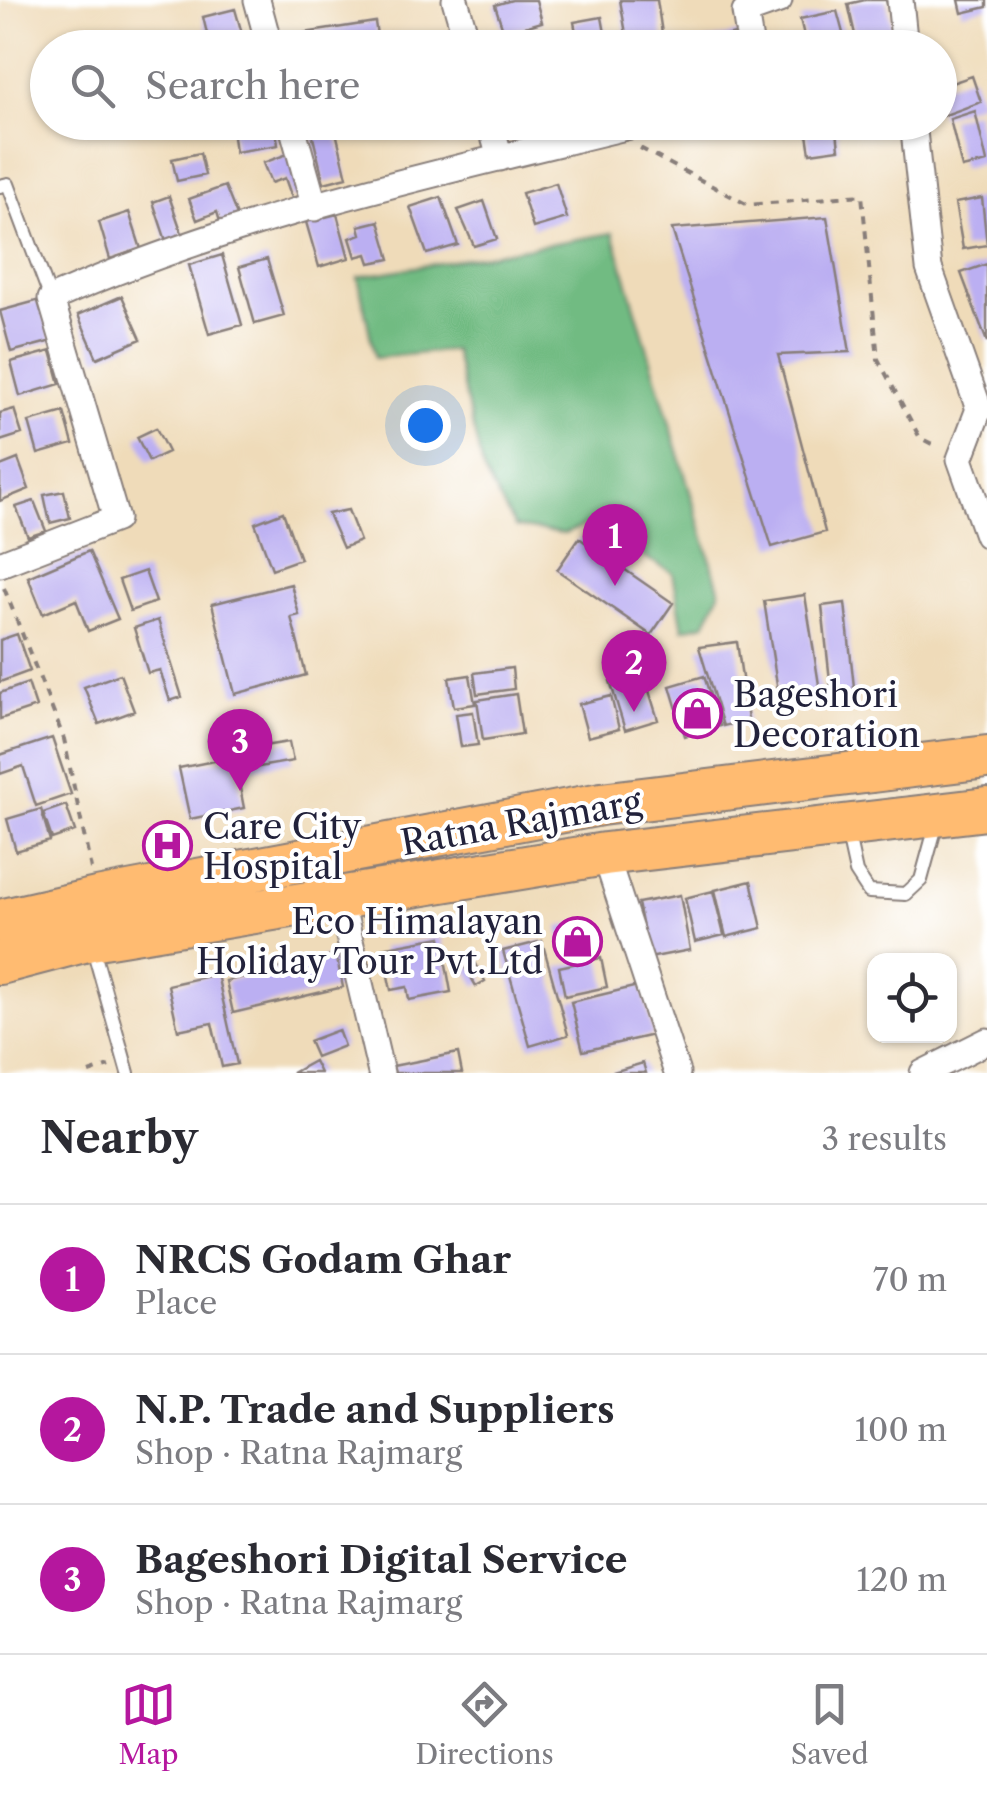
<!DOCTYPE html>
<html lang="en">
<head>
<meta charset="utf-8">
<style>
	body { margin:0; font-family:"Libre Caslon Text",serif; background:#f7f7f7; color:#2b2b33 }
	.controls { position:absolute; right:30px; bottom:30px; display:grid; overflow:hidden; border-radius:20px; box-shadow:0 2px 8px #0004 }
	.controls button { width:90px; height:90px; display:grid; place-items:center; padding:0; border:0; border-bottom:2px solid #e1e1e2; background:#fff; color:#2b2b33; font:50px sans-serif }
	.you { position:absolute; left:425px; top:425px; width:35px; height:35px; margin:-25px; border:8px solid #fff; border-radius:50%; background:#1a73e8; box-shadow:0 0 0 15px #1a73e833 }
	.badge { display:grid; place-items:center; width:65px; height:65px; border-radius:50%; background:#b5179e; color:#fff; font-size:32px; font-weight:700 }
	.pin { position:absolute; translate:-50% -82px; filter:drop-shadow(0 2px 5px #0008) }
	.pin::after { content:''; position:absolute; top:52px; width:35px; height:30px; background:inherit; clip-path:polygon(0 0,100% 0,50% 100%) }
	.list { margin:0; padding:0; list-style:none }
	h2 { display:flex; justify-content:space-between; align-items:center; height:130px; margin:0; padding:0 40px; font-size:42px }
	h2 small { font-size:32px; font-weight:400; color:#7c7c81 }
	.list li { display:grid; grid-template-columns:65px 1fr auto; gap:30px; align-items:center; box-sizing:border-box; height:150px; padding:0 40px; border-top:2px solid #e1e1e2 }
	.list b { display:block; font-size:38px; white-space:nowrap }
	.list p { margin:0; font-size:32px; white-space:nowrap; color:#7c7c81 }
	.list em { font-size:32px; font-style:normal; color:#7c7c81 }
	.icon { flex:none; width:55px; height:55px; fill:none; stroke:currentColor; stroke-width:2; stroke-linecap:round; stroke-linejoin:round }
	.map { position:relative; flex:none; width:987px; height:1073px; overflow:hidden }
	.search { position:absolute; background:#fff; box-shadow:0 2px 8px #0004; left:30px; right:30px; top:30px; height:110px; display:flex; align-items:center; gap:25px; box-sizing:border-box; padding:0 35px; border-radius:55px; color:#7c7c81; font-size:38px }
	.sheet { height:580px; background:#fff }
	nav { display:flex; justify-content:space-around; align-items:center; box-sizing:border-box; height:140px; border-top:2px solid #e1e1e2; background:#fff; font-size:28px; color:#7c7c81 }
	nav a { display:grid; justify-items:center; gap:5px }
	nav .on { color:#b5179e }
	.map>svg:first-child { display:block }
	.forest { fill:#71bb82; stroke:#4a6e5e; stroke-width:2.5 }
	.building { fill:#bbaff2 }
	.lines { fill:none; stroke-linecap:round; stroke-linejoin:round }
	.service-casing { stroke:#887e7a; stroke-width:16 }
	.minor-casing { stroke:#887e7a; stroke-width:29 }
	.trunk-casing { stroke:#887e7a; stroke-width:46 }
	.path { stroke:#887e7a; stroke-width:4; stroke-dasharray:8 8; stroke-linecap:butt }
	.service { stroke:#fff; stroke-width:12 }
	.minor { stroke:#fff; stroke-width:25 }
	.trunk { stroke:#ffbb71; stroke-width:42 }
	.labels { text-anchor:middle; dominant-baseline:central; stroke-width:8; stroke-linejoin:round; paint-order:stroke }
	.poi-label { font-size:35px; fill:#22223b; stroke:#fff; text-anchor:start }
	.street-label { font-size:35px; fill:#22223b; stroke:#fff }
</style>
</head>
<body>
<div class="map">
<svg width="987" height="1073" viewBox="0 0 987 1073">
	<rect width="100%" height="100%" fill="#fff"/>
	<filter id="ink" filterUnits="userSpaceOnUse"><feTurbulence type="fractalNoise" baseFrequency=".01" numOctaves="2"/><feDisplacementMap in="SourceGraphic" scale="20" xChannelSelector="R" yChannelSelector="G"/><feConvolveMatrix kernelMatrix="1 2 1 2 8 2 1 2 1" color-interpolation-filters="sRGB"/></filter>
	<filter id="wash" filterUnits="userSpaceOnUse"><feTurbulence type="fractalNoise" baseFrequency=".0048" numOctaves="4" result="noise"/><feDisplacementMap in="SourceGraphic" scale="40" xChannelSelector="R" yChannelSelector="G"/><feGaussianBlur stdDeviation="2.25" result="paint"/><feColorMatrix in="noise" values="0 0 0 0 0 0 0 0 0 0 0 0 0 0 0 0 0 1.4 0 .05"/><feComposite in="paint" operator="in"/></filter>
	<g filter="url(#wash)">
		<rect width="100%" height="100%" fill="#efdbb9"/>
		<path class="forest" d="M613,233L720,592L705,624L683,629L673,573L587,525L564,534L515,527L484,472L454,350L375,358L358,277Z"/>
		<g id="blocks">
			<path class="building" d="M512,0H536L542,22L504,33L495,5Z
				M620,0H657L663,40L628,45Z
				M865,0H886L897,48H881L878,34L856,39L848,4Z
				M959,0H987V7L962,13Z
				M235,9L243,37L210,46L203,17Z
				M837,11L847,48H807L800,19Z
				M602,17L607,44L579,48L574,22Z
				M375,22L379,48H306L304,33Z
				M739,33L743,48H686V46Z
				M532,37L535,48H499V46Z
				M972,76L981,102L940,117V87Z
				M975,111L987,162L962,168L950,119Z
				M231,122H275L278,145L235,152Z
				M805,122H836L839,149L810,153Z
				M335,128L347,177L324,183L312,133Z
				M200,153L205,175L177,181L172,159Z
				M290,153L304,194L292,198L285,178L271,183L263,163Z
				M556,183L567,218L533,228L522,193Z
				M225,186L238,218L221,225L217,212L197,220L189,199Z
				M169,196L184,239L167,244L153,202Z
				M441,197L458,245L427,254L410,207Z
				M982,198L987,245L963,249L955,203Z
				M484,201L497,239L474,246L458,210Z
				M129,212L141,249L110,259L99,222Z
				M337,214L349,258L319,267L306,222Z
				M827,217L850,352L778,355L825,532L772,547L672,229Z
				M379,221L390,259L370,263L367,254L356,257L350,238L361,234L359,226Z
				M222,255L242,325L209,334L189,265Z
				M267,259L284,316L255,324L239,267Z
				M987,264V342L961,273Z
				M122,296L141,339L97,358L78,315Z
				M40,300L52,341L11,352L0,311Z
				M51,351L60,384L20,396L11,362Z
				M14,409L22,434L0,441V413Z
				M64,412L73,444L38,454L29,422Z
				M156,428L168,452L149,461L137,437Z
				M18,459L29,489L0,501V466Z
				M64,491L70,518L50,523L44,495Z
				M34,501L46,531L28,537L16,507Z
				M348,510L360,541L343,548L328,514Z
				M283,512L300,559L272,569L255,523Z
				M579,538L673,603L651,635L557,570Z
				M89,551L118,619L88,631L76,600L43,614L28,577Z
				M145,571L156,602L130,611L119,580Z
				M291,584L299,615L291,617L306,675L235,694L212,604Z
				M805,595L822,704L781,710L764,601Z
				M845,603L856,706L833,709L822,606Z
				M158,620L182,697L170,701L160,670L148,673L134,628Z
				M17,634L30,671L0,682V640Z
				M737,642L748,720L723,726L699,647Z
				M512,668L514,689L477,694L474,673Z
				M643,671L658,720L625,730L610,681Z
				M120,674L134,711L99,724L84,687Z
				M470,675L475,704L454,707L449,678Z
				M704,676L720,726L685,736L670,686Z
				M28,683L36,707L0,719V693Z
				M516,694L522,734L483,740L477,700Z
				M611,696L619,729L588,737L579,704Z
				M473,712L478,745L461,747L456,714Z
				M52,738L71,794L36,806L23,766L0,774V755Z
				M289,742L293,761L248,769L245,749Z
				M234,757L244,808L190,819L179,768Z
				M66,805L75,831L52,839L43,813Z
				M41,809L50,841L16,851L7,819Z
				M751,881L762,928L726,937L715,890Z
				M713,891L724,935L695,942L685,898Z
				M680,895L690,950L649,958L638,903Z
				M585,922L590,951L564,956L559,926Z
				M441,937L451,992L409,1000L407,987L391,990L382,948Z
				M542,941L568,1035L530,1046L503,951Z
				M336,955L343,987L233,1013L226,981Z
				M601,958L607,987L565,996L559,967Z
				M476,964L485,981L476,986L466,969Z
				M217,974L237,1064L222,1067L212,1023L178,1030L168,985Z
				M642,985L653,1035L583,1051L571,1002Z
				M338,1030L344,1046L316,1057L309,1041Z
				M458,1053L462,1073H395L393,1066Z
				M314,1061L320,1073H292Z
				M643,1063L646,1073H613V1072Z"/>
		</g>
	</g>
	<g filter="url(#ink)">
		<use href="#blocks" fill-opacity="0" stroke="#887e7a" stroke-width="2.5"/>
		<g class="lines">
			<defs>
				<path id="service" d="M0,186L8,184L51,299
					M847,831L856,872L869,892L906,894L921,880L937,822
					M92,945L128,1073"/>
				<path id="minor" d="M257,0L270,48
					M455,0L469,48
					M900,0L905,48
					M751,48L745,12L779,0
					M291,122L315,208
					M490,122L500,158
					M913,122L929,268L979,409L960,459L987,535
					M0,564L116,519L51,299C239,215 447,171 646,122
					M605,854L677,1073
					M340,898L381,1073
					M923,1073L987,1041"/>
				<path id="trunk" d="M0,921L97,899L601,804L987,757
					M0,963L91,939L605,854L987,809"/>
			</defs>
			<use href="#service" class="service-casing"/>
			<use href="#minor" class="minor-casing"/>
			<use href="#trunk" class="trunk-casing"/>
			<path class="path" d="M640,148L748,205L862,195L878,359L920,438L938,447
				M4,588L64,739L91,869
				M89,1073L109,1066"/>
			<use href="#service" class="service"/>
			<use href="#minor" class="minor"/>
			<use href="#trunk" class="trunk"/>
		</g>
	</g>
	<defs>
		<symbol id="shop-ring" viewBox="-11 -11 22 22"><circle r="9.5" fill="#fff" stroke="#b5179e" stroke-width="1.5"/><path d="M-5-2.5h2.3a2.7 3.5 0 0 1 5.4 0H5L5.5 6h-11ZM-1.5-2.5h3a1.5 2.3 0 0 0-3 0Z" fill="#b5179e"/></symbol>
		<symbol id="hospital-ring" viewBox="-11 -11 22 22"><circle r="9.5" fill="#fff" stroke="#b5179e" stroke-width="1.5"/><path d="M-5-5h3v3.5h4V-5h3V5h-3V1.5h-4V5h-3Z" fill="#b5179e"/></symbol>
	</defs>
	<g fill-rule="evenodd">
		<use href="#shop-ring" x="670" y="686" width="55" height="55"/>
		<use href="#hospital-ring" x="140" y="818" width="55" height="55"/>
		<use href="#shop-ring" x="550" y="914" width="55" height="55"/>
	</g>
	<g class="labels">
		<g class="poi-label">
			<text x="733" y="694">Bageshori<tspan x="733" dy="40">Decoration</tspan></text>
			<text x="203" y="826">Care City<tspan x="203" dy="40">Hospital</tspan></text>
			<text x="543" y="921" text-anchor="end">Eco Himalayan<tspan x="543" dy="40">Holiday Tour Pvt.Ltd</tspan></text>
		</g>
		<g class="street-label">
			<text transform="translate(521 822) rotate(-10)">Ratna Rajmarg</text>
		</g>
	</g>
</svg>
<div class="controls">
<button><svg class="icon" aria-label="locate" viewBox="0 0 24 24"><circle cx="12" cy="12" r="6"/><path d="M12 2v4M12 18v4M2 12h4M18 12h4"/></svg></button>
</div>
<div class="you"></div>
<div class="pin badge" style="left:615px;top:586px">1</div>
<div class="pin badge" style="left:634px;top:712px">2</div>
<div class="pin badge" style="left:240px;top:791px">3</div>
<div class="search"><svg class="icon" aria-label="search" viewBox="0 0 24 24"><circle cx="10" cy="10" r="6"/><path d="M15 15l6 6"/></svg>Search here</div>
</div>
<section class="sheet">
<h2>Nearby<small>3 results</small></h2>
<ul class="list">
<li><span class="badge">1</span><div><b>NRCS Godam Ghar</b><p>Place</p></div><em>70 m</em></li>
<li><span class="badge">2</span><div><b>N.P. Trade and Suppliers</b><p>Shop · Ratna Rajmarg</p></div><em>100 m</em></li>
<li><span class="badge">3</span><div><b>Bageshori Digital Service</b><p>Shop · Ratna Rajmarg</p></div><em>120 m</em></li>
</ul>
</section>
<nav>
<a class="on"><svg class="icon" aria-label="map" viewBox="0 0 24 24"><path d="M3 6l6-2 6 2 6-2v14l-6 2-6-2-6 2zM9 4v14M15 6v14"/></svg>Map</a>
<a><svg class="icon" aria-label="directions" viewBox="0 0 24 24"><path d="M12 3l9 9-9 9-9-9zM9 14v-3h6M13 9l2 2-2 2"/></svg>Directions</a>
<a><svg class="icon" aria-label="saved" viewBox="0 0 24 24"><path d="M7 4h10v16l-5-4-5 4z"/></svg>Saved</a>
</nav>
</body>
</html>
